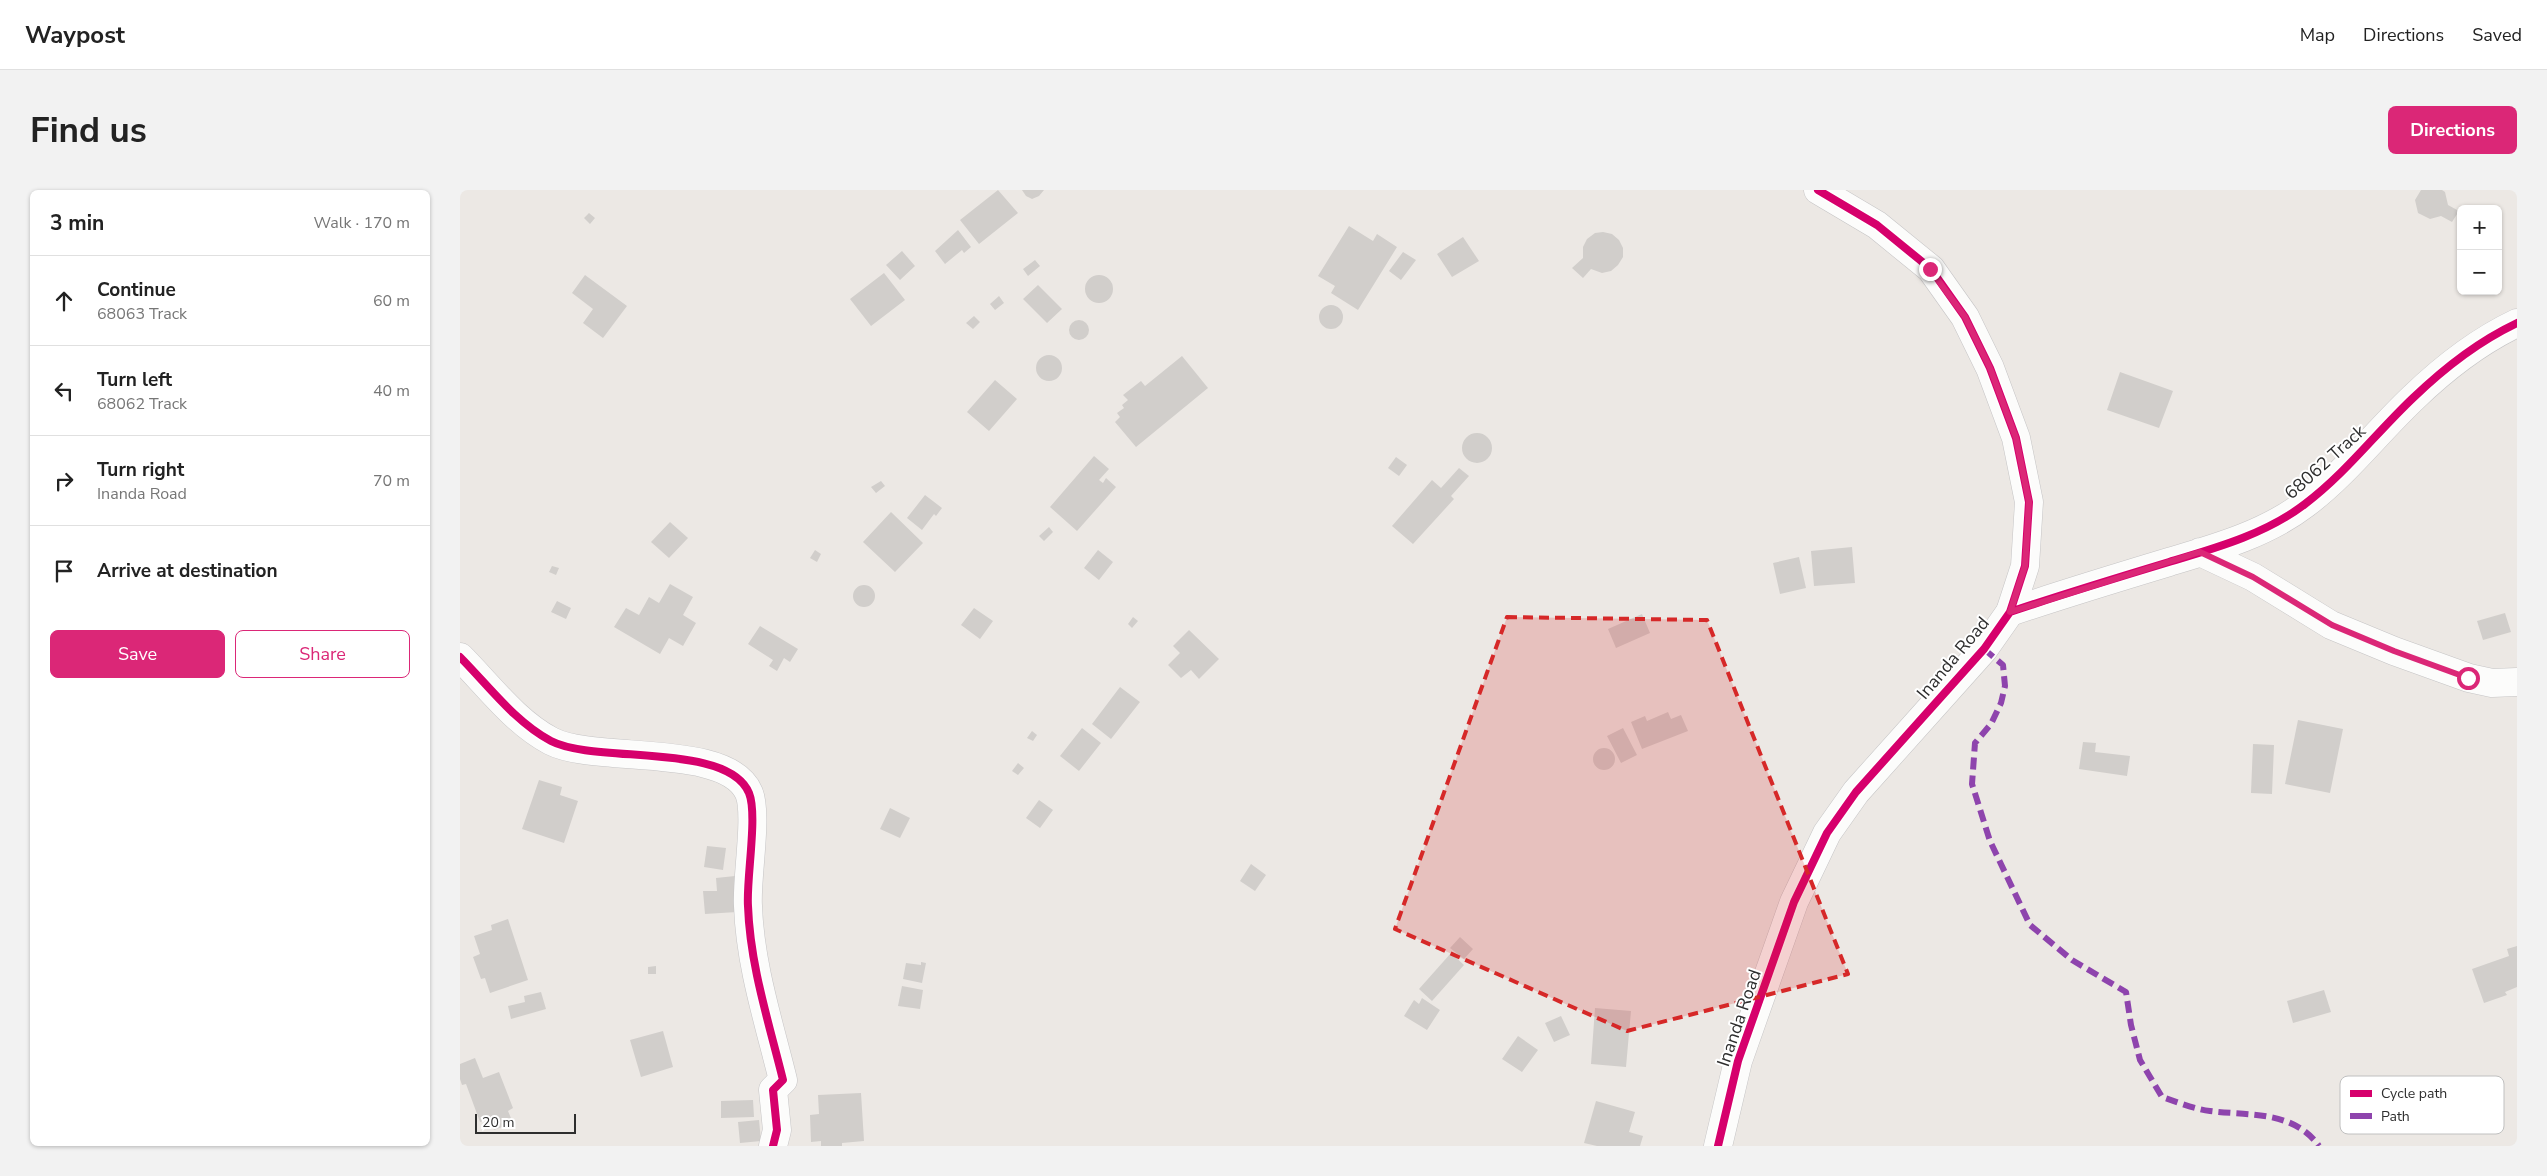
<!DOCTYPE html>
<html lang="en">
<head>
<meta charset="utf-8">
<style>
	body { margin:0; font-family:"Nunito Sans",sans-serif; background:#f2f2f2; color:#222 }
	.controls { position:absolute; right:15px; top:15px; display:grid; overflow:hidden; border-radius:8px; box-shadow:0 1px 4px #0004 }
	.controls button { width:45px; height:45px; display:grid; place-items:center; padding:0; border:0; border-bottom:1px solid #e0e0e0; background:#fff; color:#222; font:25px sans-serif }
	.scale { position:absolute; left:15px; bottom:12px; width:101px; box-sizing:border-box; padding-left:5px; border:2px solid #2e2e2e; border-top:0; font-size:14px; line-height:18px; white-space:nowrap; color:#2e2e2e; -webkit-text-stroke:4px #fff; paint-order:stroke }
	.stop { position:absolute; width:15px; height:15px; margin:-11px; border:4px solid #db2777; border-radius:50%; background:#fff }
	.stop.end { background:#db2777; border-color:#fff; box-shadow:0 1px 5px #0008 }
	.list { margin:0; padding:0; list-style:none }
	h2 { display:flex; justify-content:space-between; align-items:center; height:65px; margin:0; padding:0 20px; font-size:21px }
	h2 small { font-size:16px; font-weight:400; color:#767676 }
	.list li { display:grid; grid-template-columns:32px 1fr auto; gap:15px; align-items:center; box-sizing:border-box; height:90px; padding:0 20px; border-top:1px solid #e0e0e0 }
	.list b { display:block; font-size:19px; white-space:nowrap }
	.list p { margin:0; font-size:16px; white-space:nowrap; color:#767676 }
	.list em { font-size:16px; font-style:normal; color:#767676 }
	.actions { display:flex; gap:10px; padding:15px 20px }
	.actions a { flex:1; padding:11px 0; border:1px solid #db2777; border-radius:8px; text-align:center; font-size:18px; color:#db2777 }
	.actions .main { background:#db2777; color:#fff }
	.icon { flex:none; width:28px; height:28px; fill:none; stroke:currentColor; stroke-width:2; stroke-linecap:round; stroke-linejoin:round }
	.map { position:relative; flex:none; width:2057px; height:956px; overflow:hidden; border-radius:8px }
	header { display:flex; align-items:center; gap:30px; box-sizing:border-box; height:70px; padding:0 25px; background:#fff; border-bottom:1px solid #e0e0e0 }
	header strong { font-size:24px }
	nav { display:flex; gap:28px; margin-inline-start:auto; font-size:18px }
	.intro { display:flex; align-items:center; justify-content:space-between; box-sizing:border-box; height:120px; padding:0 30px }
	h1 { margin:0; font-size:35px }
	.button { padding:12px 22px; border-radius:8px; background:#db2777; color:#fff; font-size:18px; font-weight:700 }
	main { display:flex; gap:30px; padding:0 30px }
	aside { flex:1; background:#fff; border-radius:8px; box-shadow:0 1px 4px #0004 }
	.map>svg:first-child { display:block }
	.building { fill:#d1cecb }
	.lines { fill:none; stroke-linecap:round; stroke-linejoin:round }
	.street-casing { stroke:#c5c4c5; stroke-width:29 }
	.secondary-casing { stroke:#c5c4c5; stroke-width:29 }
	.street { stroke:#fcfcfb; stroke-width:28 }
	.secondary { stroke:#fcfcfb; stroke-width:28 }
	.quiet { stroke:#8e44ad; stroke-width:6; stroke-dasharray:12 6; stroke-linecap:butt }
	.cycleway-casing { stroke:#fff; stroke-width:11 }
	.cycleway { stroke:#d6006c; stroke-width:8 }
	.route { stroke:#db2777; stroke-width:6 }
	.marked { fill:#d62828; fill-opacity:0.2; stroke:#d62828; stroke-width:4; stroke-dasharray:10 6; stroke-linejoin:round }
	.labels { text-anchor:middle; dominant-baseline:central; stroke-width:4; stroke-linejoin:round; paint-order:stroke }
	.street-label { font-size:18px; fill:#2e2e2e; stroke:#fff }
	.key { fill:#fff; stroke:#c0c0c0; stroke-width:1 }
	.key-label { font-size:14px; fill:#2e2e2e }
</style>
</head>
<body>
<header>
<strong>Waypost</strong>
<nav><a>Map</a><a>Directions</a><a>Saved</a></nav>
</header>
<div class="intro"><h1>Find us</h1><a class="button">Directions</a></div>
<main>
<aside>
<h2>3 min<small>Walk · 170 m</small></h2>
<ul class="list">
<li><svg class="icon" aria-label="ahead" viewBox="0 0 24 24"><path d="M12 20V5M6 11l6-6 6 6"/></svg><div><b>Continue</b><p>68063 Track</p></div><em>60 m</em></li>
<li><svg class="icon" aria-label="left" viewBox="0 0 24 24"><path d="M17 20v-9H6M10 6l-5 5 5 5"/></svg><div><b>Turn left</b><p>68062 Track</p></div><em>40 m</em></li>
<li><svg class="icon" aria-label="right" viewBox="0 0 24 24"><path d="M7 20v-9h11M14 6l5 5-5 5"/></svg><div><b>Turn right</b><p>Inanda Road</p></div><em>70 m</em></li>
<li><svg class="icon" aria-label="arrive" viewBox="0 0 24 24"><path d="M6 21V4h12l-3 4 3 4H6"/></svg><div><b>Arrive at destination</b></div></li>
</ul>
<div class="actions"><a class="main">Save</a><a>Share</a></div>
</aside>
<div class="map">
<svg width="2057" height="956" viewBox="0 0 2057 956">
	<rect width="100%" height="100%" fill="#ece8e4"/>
	<path class="building" d="M538,0L558,23L519,54L500,30Z
		M562,0H584L579,6L572,9L566,6Z
		M1961,0H1982L1985,2L1988,15L1999,21L1992,32L1981,26L1970,29L1958,23L1955,10Z
		M129,23L135,28L130,34L124,28Z
		M889,36L913,51L917,44L937,57L898,120L871,103L875,96L858,86Z
		M498,40L511,57L504,63L502,60L485,74L475,61Z
		M1143,42L1152,44L1159,50L1163,58V67L1158,75L1151,81L1142,83L1131,79L1123,88L1112,78L1123,68V57L1127,49L1135,43Z
		M1003,47L1019,71L992,87L977,64Z
		M442,61L455,76L440,90L426,75Z
		M943,62L956,70L941,90L929,81Z
		M575,70L580,76L568,86L563,79Z
		M424,83L445,110L411,136L390,109Z
		M625 99a14 14 0 1 1 28 0a14 14 0 1 1-28 0Z
		M125,85L167,116L143,148L123,133L133,119L112,103Z
		M578,95L602,119L587,133L563,109Z
		M539,106L544,113L535,120L530,114Z
		M859 127a12 12 0 1 1 24 0a12 12 0 1 1-24 0Z
		M514,126L520,132L513,139L506,133Z
		M609 140a10 10 0 1 1 20 0a10 10 0 1 1-20 0Z
		M576 178a13 13 0 1 1 26 0a13 13 0 1 1-26 0Z
		M722,166L748,198L676,257L655,232L660,227L657,223L664,218L662,215L668,210L663,205L681,191L685,196Z
		M1660,182L1713,201L1699,238L1647,220Z
		M535,190L557,209L529,241L507,222Z
		M1002 258a15 15 0 1 1 30 0a15 15 0 1 1-30 0Z
		M634,266L649,279L639,290L643,293L646,288L656,297L617,341L590,317Z
		M936,267L947,275L939,286L928,278Z
		M999,278L1009,286L991,306L994,309L953,354L932,336L972,290L981,298Z
		M421,291L425,296L416,303L411,297Z
		M465,305L482,318L476,326L474,324L462,340L447,328Z
		M431,322L463,353L435,382L403,352Z
		M210,332L228,348L209,368L191,352Z
		M589,337L593,342L584,351L579,346Z
		M1392,357L1395,393L1354,396L1351,361Z
		M355,360L361,364L357,372L350,368Z
		M638,360L653,372L639,390L624,378Z
		M1339,367L1346,398L1320,404L1313,373Z
		M92,376L99,378L96,385L89,382Z
		M210,394L233,407L223,425L236,433L223,456L209,448L200,464L154,437L166,418L179,425L189,407L199,413Z
		M393 406a11 11 0 1 1 22 0a11 11 0 1 1-22 0Z
		M97,411L111,418L106,429L91,422Z
		M514,418L533,431L520,449L501,435Z
		M2045,423L2051,442L2023,450L2017,431Z
		M1182,424L1190,443L1156,458L1148,439Z
		M673,427L678,431L672,438L668,434Z
		M300,436L338,459L330,472L324,468L317,481L309,476L313,470L288,454Z
		M729,440L759,469L739,489L731,480L721,488L708,475L720,463L713,456Z
		M660,497L680,512L651,549L632,534Z
		M1208,522L1211,529L1221,525L1228,541L1182,559L1171,532L1185,526L1187,531Z
		M1838,530L1883,539L1870,603L1825,594Z
		M622,538L641,553L619,581L600,566Z
		M1163,538L1177,565L1161,573L1147,546Z
		M572,541L577,545L573,551L567,548Z
		M1623,552L1636,553L1635,562L1670,566L1667,586L1619,579Z
		M1793,554L1814,555L1812,604L1791,603Z
		M1133 569a11 11 0 1 1 22 0a11 11 0 1 1-22 0Z
		M558,573L564,578L558,585L552,581Z
		M79,590L102,597L100,605L118,611L104,653L62,639Z
		M579,610L593,620L580,638L566,628Z
		M430,618L450,628L440,648L420,639Z
		M247,656L266,658L263,680L244,677Z
		M791,674L806,685L795,701L780,691Z
		M275,686L277,722L245,724L243,701H257L256,688Z
		M48,729L68,790L30,803L25,788L21,789L13,767L20,764L14,746L32,740L31,735Z
		M1000,747L1013,759L1004,769L990,758Z
		M2057,756V797L2045,802L2047,805L2024,813L2012,779L2049,766L2047,759Z
		M991,763L1004,775L972,811L959,799Z
		M461,772L466,773L462,793L443,789L446,773L461,775Z
		M196,776V784H188V777Z
		M442,796L463,800L460,819L438,816Z
		M1864,800L1871,822L1833,833L1827,811Z
		M81,802L86,819L51,829L48,816L65,812L64,806Z
		M962,808L980,820L967,840L944,826L954,810L959,814Z
		M1135,818L1171,821L1166,877L1131,874Z
		M1101,826L1110,845L1094,852L1085,833Z
		M203,841L213,877L181,887L170,850Z
		M1058,846L1078,860L1062,882L1042,869Z
		M15,868L23,888L39,882L53,918L48,921L53,933L34,940L29,929L20,932L6,894L2,895L0,889V874Z
		M401,903L404,951L382,953V956H361V951L351,952L350,925L359,924L358,905Z
		M293,910L294,927L261,928V911Z
		M1136,911L1175,922L1169,942L1183,946L1180,956H1137L1124,953Z
		M299,930L301,951L280,953L278,932Z"/>
	<g class="lines">
		<defs>
			<path id="street" d="M1740,362L1793,387L1871,435L1934,461L2009,488L2032,493L2057,492
				M1550,422C1603,404 1656,388 1709,372C1756,358 1806,344 1845,314C1885,284 1916,243 1953,208C1983,179 2019,151 2057,133
				M0,467C28,495 55,532 91,551C135,574 268,552 289,603C298,625 286,690 288,716C290,775 309,833 323,890L313,900L317,940L313,956"/>
			<path id="secondary" d="M1258,956L1278,871L1334,712L1367,643L1396,602L1524,459L1550,422L1565,376L1569,312L1556,248L1530,178L1505,127L1471,79L1417,35L1358,0"/>
		</defs>
		<use href="#street" class="street-casing"/>
		<use href="#secondary" class="secondary-casing"/>
		<use href="#street" class="street"/>
		<use href="#secondary" class="secondary"/>
		<path class="quiet" d="M1524,459L1543,475L1545,496L1541,513L1531,534L1515,553L1512,594L1530,651L1570,735L1612,770L1666,802L1671,835L1680,870L1702,907C1717,912 1734,919 1750,921C1789,926 1833,920 1859,956"/>
		<defs>
			<path id="cycleway" d="M1550,422C1603,404 1656,388 1709,372C1756,358 1806,344 1845,314C1885,284 1916,243 1953,208C1983,179 2019,151 2057,133
				M0,467C28,495 55,532 91,551C135,574 268,552 289,603C298,625 286,690 288,716C290,775 309,833 323,890L313,900L317,940L313,956
				M1258,956L1278,871L1334,712L1367,643L1396,602L1524,459L1550,422L1565,376L1569,312L1556,248L1530,178L1505,127L1471,79L1417,35L1358,0"/>
		</defs>
		<use href="#cycleway" class="cycleway-casing"/>
		<use href="#cycleway" class="cycleway"/>
	</g>
	<g class="lines">
		<path class="route" d="M1470,79L1505,127L1530,178L1556,248L1569,312L1565,376L1550,422L1740,362L1793,387L1872,435L1934,461L2008,488"/>
	</g>
	<path class="marked" d="M1047,427L1247,430L1388,784L1167,841L935,739Z"/>
	<g class="labels">
		<g class="street-label">
			<text transform="translate(1865 272) rotate(-42)">68062 Track</text>
			<text transform="translate(1493 468) rotate(-50)">Inanda Road</text>
			<text transform="translate(1279 828) rotate(-71)">Inanda Road</text>
		</g>
	</g>
	<rect x="1880" y="886" width="164" height="58" rx="8" class="key"/>
	<rect x="1890" y="900" width="22" height="7" fill="#d6006c"/>
	<rect x="1890" y="923" width="22" height="6" fill="#8e44ad"/>
	<g class="key-label">
		<text x="1921" y="908">Cycle path</text>
		<text x="1921" y="931">Path</text>
	</g>
</svg>
<div class="controls">
<button>+</button>
<button>−</button>
</div>
<div class="scale">20 m</div>
<div class="stop" style="left:2008px;top:488px"></div>
<div class="stop end" style="left:1470px;top:79px"></div>
</div>
</main>
</body>
</html>
